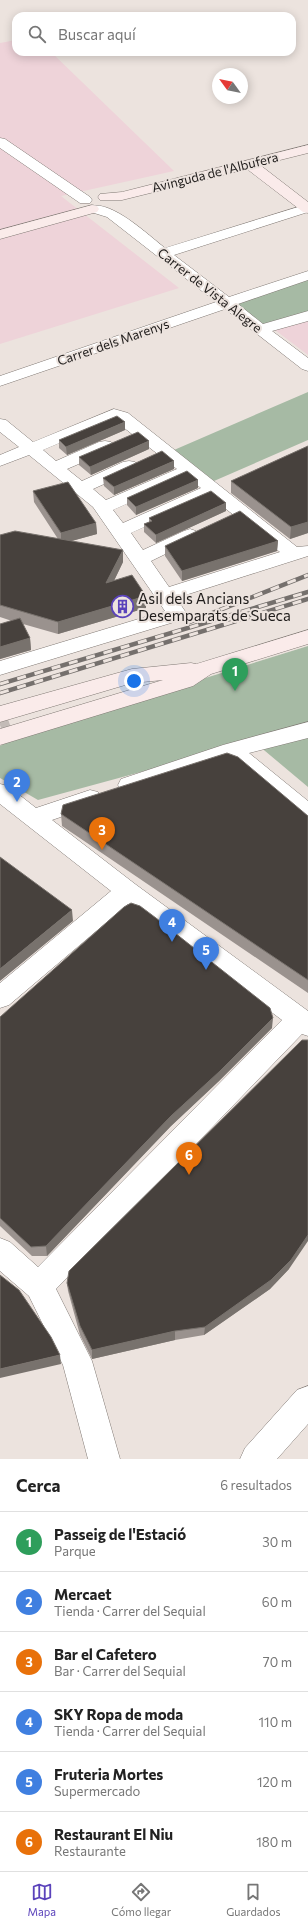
<!DOCTYPE html>
<html lang="es">
<head>
<meta charset="utf-8">
<style>
	body { margin:0; font-family:Commissioner,sans-serif; background:#f6f6f6; color:#222 }
	.compass { position:absolute; left:212px; top:68px; width:36px; height:36px; border-radius:50%; background:#fff; box-shadow:0 2px 10px #0003; rotate:303deg }
	.you { position:absolute; left:134px; top:681px; width:14px; height:14px; margin:-10px; border:3px solid #fff; border-radius:50%; background:#1a73e8; box-shadow:0 0 0 6px #1a73e833 }
	.badge { display:grid; place-items:center; width:26px; height:26px; border-radius:50%; background:#5b43bb; color:#fff; font-size:13px; font-weight:700 }
	.pin { position:absolute; translate:-50% -33px; filter:drop-shadow(0 1px 2px #0008) }
	.pin::after { content:''; position:absolute; top:21px; width:14px; height:12px; background:inherit; clip-path:polygon(0 0,100% 0,50% 100%) }
	.list { margin:0; padding:0; list-style:none }
	h2 { display:flex; justify-content:space-between; align-items:center; height:52px; margin:0; padding:0 16px; font-size:17px }
	h2 small { font-size:13px; font-weight:400; color:#767676 }
	.list li { display:grid; grid-template-columns:26px 1fr auto; gap:12px; align-items:center; box-sizing:border-box; height:60px; padding:0 16px; border-top:1px solid #e0e0e0 }
	.list b { display:block; font-size:15px; white-space:nowrap }
	.list p { margin:0; font-size:13px; white-space:nowrap; color:#767676 }
	.list em { font-size:13px; font-style:normal; color:#767676 }
	.icon { flex:none; width:22px; height:22px; fill:none; stroke:currentColor; stroke-width:2; stroke-linecap:round; stroke-linejoin:round }
	.map { position:relative; flex:none; width:308px; height:1459px; overflow:hidden }
	.search { position:absolute; background:#fff; box-shadow:0 2px 10px #0003; left:12px; right:12px; top:12px; height:44px; display:flex; align-items:center; gap:10px; box-sizing:border-box; padding:0 14px; border-radius:12px; color:#767676; font-size:15px }
	.sheet { height:412px; background:#fff }
	nav { display:flex; justify-content:space-around; align-items:center; box-sizing:border-box; height:56px; border-top:1px solid #e0e0e0; background:#fff; font-size:11px; color:#767676 }
	nav a { display:grid; justify-items:center; gap:2px }
	nav .on { color:#5b43bb }
	.map>svg:first-child { display:block }
	.industrial { fill:#eed3d9 }
	.green { fill:#a6baa4 }
	.lines { fill:none; stroke-linecap:round; stroke-linejoin:round }
	.secondary-tunnel { stroke:#c3bbb7; stroke-width:22; stroke-dasharray:22 11; stroke-linecap:butt }
	.street-casing { stroke:#807974; stroke-width:1 }
	.secondary-casing { stroke:#807974; stroke-width:1 }
	.street { fill:#fff; fill-rule:evenodd }
	.secondary { fill:#faebea; fill-rule:evenodd }
	.rail-casing { stroke:#75706d; stroke-width:4.5 }
	.rail { stroke:#ece3de; stroke-width:3; stroke-dasharray:9; stroke-linecap:butt }
	.wall { fill:#9a928e }
	.shaded-wall { fill:#78726d }
	.building { fill:#47413d; stroke:#78726d }
	.labels { text-anchor:middle; dominant-baseline:central; stroke-width:4; stroke-linejoin:round; paint-order:stroke }
	.far-street-label { font-size:13px; fill:#1f1c1b; stroke:#ece3de }
	.poi-label { font-size:15px; fill:#1f1c1b; stroke:#ece3de; text-anchor:start }
</style>
</head>
<body>
<div class="map">
<svg width="308" height="1459" viewBox="0 0 308 1459">
	<rect width="100%" height="100%" fill="#ece3de"/>
	<path class="industrial" d="M16,40V52H51L174,171L61,196L179,288L0,344V43Z
		M308,320V355L275,330Z"/>
	<path class="green" d="M308,277V313L261,326L232,304Z
		M308,392V440L214,481L174,450Z
		M308,646V787L252,740L207,754L38,800L0,778V746L16,737Z"/>
	<g class="lines">
		<path class="secondary-tunnel" d="M0,725L9,722"/>
		<defs>
			<path id="street" d="M0,138L5,139L90,197L92,200L90,203H80L0,148Z
				M308,204V212L174,255L229,297L308,271V280L238,304L263,324L308,311V321L272,331L308,358V371L302,369L225,309L0,386V376L216,302L107,217L91,212L89,209L91,206C113,201 148,235 165,248Z
				M114,409L128,413L297,547L308,546V556L176,598L187,614L184,619L0,675V661L165,611L93,507L29,455L0,466V455L19,447L0,432V419L6,420L33,442ZM114,420L177,469L106,500L93,489L135,470L138,466L135,462L129,461L123,462L82,481L67,469L111,450L114,446L111,442L105,441L99,442L56,461L43,450ZM187,477L201,488L123,523L113,510ZM211,497L280,552L169,587L151,561L196,539L199,535L196,531L190,529L184,531L143,550L131,533Z
				M308,722V738L249,753L308,801V821L300,819L228,759L129,793L121,791L118,785L121,779L223,745Z
				M0,784L8,786L36,808L90,790L98,792L101,798L98,804L52,820L135,884L308,1011V1036L302,1034L56,1289L92,1361L120,1459H88L63,1365L29,1296L0,1271V1238L10,1242L38,1267L282,1020L128,904L9,1005L0,1008V983L111,891L0,804Z
				M308,1386V1424L277,1459H240L245,1448L297,1390Z"/>
			<path id="secondary" d="M308,145V153L260,165L308,202V213L303,212L247,169L122,200H100L98,197L100,194L122,192Z
				M92,205L97,206L99,209L97,212L0,239V230Z
				M308,630V644L211,674L193,686L0,745V729L163,680L132,683L0,722V706L132,669L191,663L196,664Z"/>
		</defs>
		<use href="#street" class="street-casing"/>
		<use href="#secondary" class="secondary-casing"/>
		<use href="#street" class="street"/>
		<use href="#secondary" class="secondary"/>
		<defs>
			<path id="rail" d="M187,623L308,575
				M0,684L308,592
				M0,693L308,599"/>
		</defs>
		<use href="#rail" class="rail-casing"/>
		<use href="#rail" class="rail"/>
	</g>
	<path class="wall" d="M125,430L67,455L59,448V440Z
		M308,446V533L290,539L231,493V481Z
		M149,449L91,475L79,465V457Z
		M174,469L114,495L104,486L103,478Z
		M198,480V488L136,515L127,505V498Z
		M33,491L96,523L97,534L71,541L123,550V562L114,581L146,608L58,634L23,624L30,638L31,650L0,659V624L12,621L0,617V535L58,539L34,502Z
		M226,511L156,543L144,532V524L149,522V518Z
		M278,541L277,551L182,581L165,556V546Z
		M61,814L308,816V993L62,826Z
		M0,1017L272,1028L219,1081L171,1126L47,1256H32L0,1226Z
		M289,1269L270,1289L204,1335L175,1340L92,1359L80,1335L68,1291L67,1283Z"/>
	<path class="shaded-wall" d="M125,422V430L67,455L66,447Z
		M149,441V449L91,475L90,467Z
		M174,461V469L114,495V487Z
		M198,480V488L136,515V507Z
		M226,503V511L156,543V535Z
		M308,522V533L290,539L291,527Z
		M96,523L97,534L61,544V533Z
		M278,541L277,551L182,581V571Z
		M123,550V562L107,595L106,583Z
		M146,596V608L58,634V622Z
		M30,638L31,650L0,659V647Z
		M72,910L73,921L0,981V969Z
		M273,1018L272,1028L219,1081L171,1126L47,1256L46,1246L171,1116Z
		M308,1235V1241L289,1269L270,1289L204,1335L205,1327Z
		M175,1331V1340L92,1359V1350Z
		M60,1355L61,1364L0,1378V1369Z"/>
	<path class="building" d="M117,416L125,422L66,447L59,440Z
		M138,432L149,441L90,467L79,457Z
		M308,446V522L291,527L231,481Z
		M162,451L174,461L114,487L103,478Z
		M187,471L198,480L136,507L127,498Z
		M68,482L96,523L61,533L33,491Z
		M211,491L226,503L156,535L144,524L152,521L149,518Z
		M240,511L278,541L182,571L165,546Z
		M15,531L123,550L106,583L132,575L146,596L58,622L0,605V535Z
		M20,618L30,638L0,647V624Z
		M227,753L238,757L308,816V980L61,814L63,805Z
		M0,857L72,910L0,969Z
		M131,903L140,906L156,918L270,1008L273,1018L220,1071L171,1116L46,1246L31,1247L0,1218V1017L124,907Z
		M302,1040H308V1235L291,1260L271,1280L205,1327L175,1331L92,1350L80,1326L67,1283L69,1271Z
		M0,1275L19,1290L51,1337L60,1355L0,1369Z"/>
	<defs>
		<symbol id="building-ring" viewBox="-11 -11 22 22"><circle r="9.5" fill="#ece3de" stroke="#5b43bb" stroke-width="1.5"/><path d="M-4-6H4V6H1V3H-1V6H-4ZM-2.5-4.3h1.7v1.8h-1.7ZM.8-4.3h1.7v1.8H.8ZM-2.5-1h1.7V.8h-1.7ZM.8-1h1.7V.8H.8Z" fill="#5b43bb"/></symbol>
	</defs>
	<g fill-rule="evenodd">
		<use href="#building-ring" x="110" y="594" width="25" height="25"/>
	</g>
	<g class="labels">
		<g class="far-street-label">
			<text transform="translate(215 172) rotate(-14)">Avinguda de l'Albufera</text>
			<text transform="translate(210 290) rotate(38)">Carrer de Vista Alegre</text>
			<text transform="translate(113 342) rotate(-19)">Carrer dels Marenys</text>
		</g>
		<g class="poi-label">
			<text x="138" y="598">Asil dels Ancians<tspan x="138" dy="17">Desemparats de Sueca</tspan></text>
		</g>
	</g>
</svg>
<svg class="compass" viewBox="-18 -18 36 36"><path d="M0-13l5 13h-10z" fill="#e53935"/><path d="M0 13l5-13h-10z" fill="#767676"/></svg>
<div class="you"></div>
<div class="pin badge" style="left:235px;top:691px;background:#2e9e5b">1</div>
<div class="pin badge" style="left:17px;top:802px;background:#3f7fe0">2</div>
<div class="pin badge" style="left:102px;top:850px;background:#e8710a">3</div>
<div class="pin badge" style="left:172px;top:942px;background:#3f7fe0">4</div>
<div class="pin badge" style="left:206px;top:970px;background:#3f7fe0">5</div>
<div class="pin badge" style="left:189px;top:1175px;background:#e8710a">6</div>
<div class="search"><svg class="icon" aria-label="search" viewBox="0 0 24 24"><circle cx="10" cy="10" r="6"/><path d="M15 15l6 6"/></svg>Buscar aquí</div>
</div>
<section class="sheet">
<h2>Cerca<small>6 resultados</small></h2>
<ul class="list">
<li><span class="badge" style="background:#2e9e5b">1</span><div><b>Passeig de l'Estació</b><p>Parque</p></div><em>30 m</em></li>
<li><span class="badge" style="background:#3f7fe0">2</span><div><b>Mercaet</b><p>Tienda · Carrer del Sequial</p></div><em>60 m</em></li>
<li><span class="badge" style="background:#e8710a">3</span><div><b>Bar el Cafetero</b><p>Bar · Carrer del Sequial</p></div><em>70 m</em></li>
<li><span class="badge" style="background:#3f7fe0">4</span><div><b>SKY Ropa de moda</b><p>Tienda · Carrer del Sequial</p></div><em>110 m</em></li>
<li><span class="badge" style="background:#3f7fe0">5</span><div><b>Fruteria Mortes</b><p>Supermercado</p></div><em>120 m</em></li>
<li><span class="badge" style="background:#e8710a">6</span><div><b>Restaurant El Niu</b><p>Restaurante</p></div><em>180 m</em></li>
</ul>
</section>
<nav>
<a class="on"><svg class="icon" aria-label="map" viewBox="0 0 24 24"><path d="M3 6l6-2 6 2 6-2v14l-6 2-6-2-6 2zM9 4v14M15 6v14"/></svg>Mapa</a>
<a><svg class="icon" aria-label="directions" viewBox="0 0 24 24"><path d="M12 3l9 9-9 9-9-9zM9 14v-3h6M13 9l2 2-2 2"/></svg>Cómo llegar</a>
<a><svg class="icon" aria-label="saved" viewBox="0 0 24 24"><path d="M7 4h10v16l-5-4-5 4z"/></svg>Guardados</a>
</nav>
</body>
</html>
